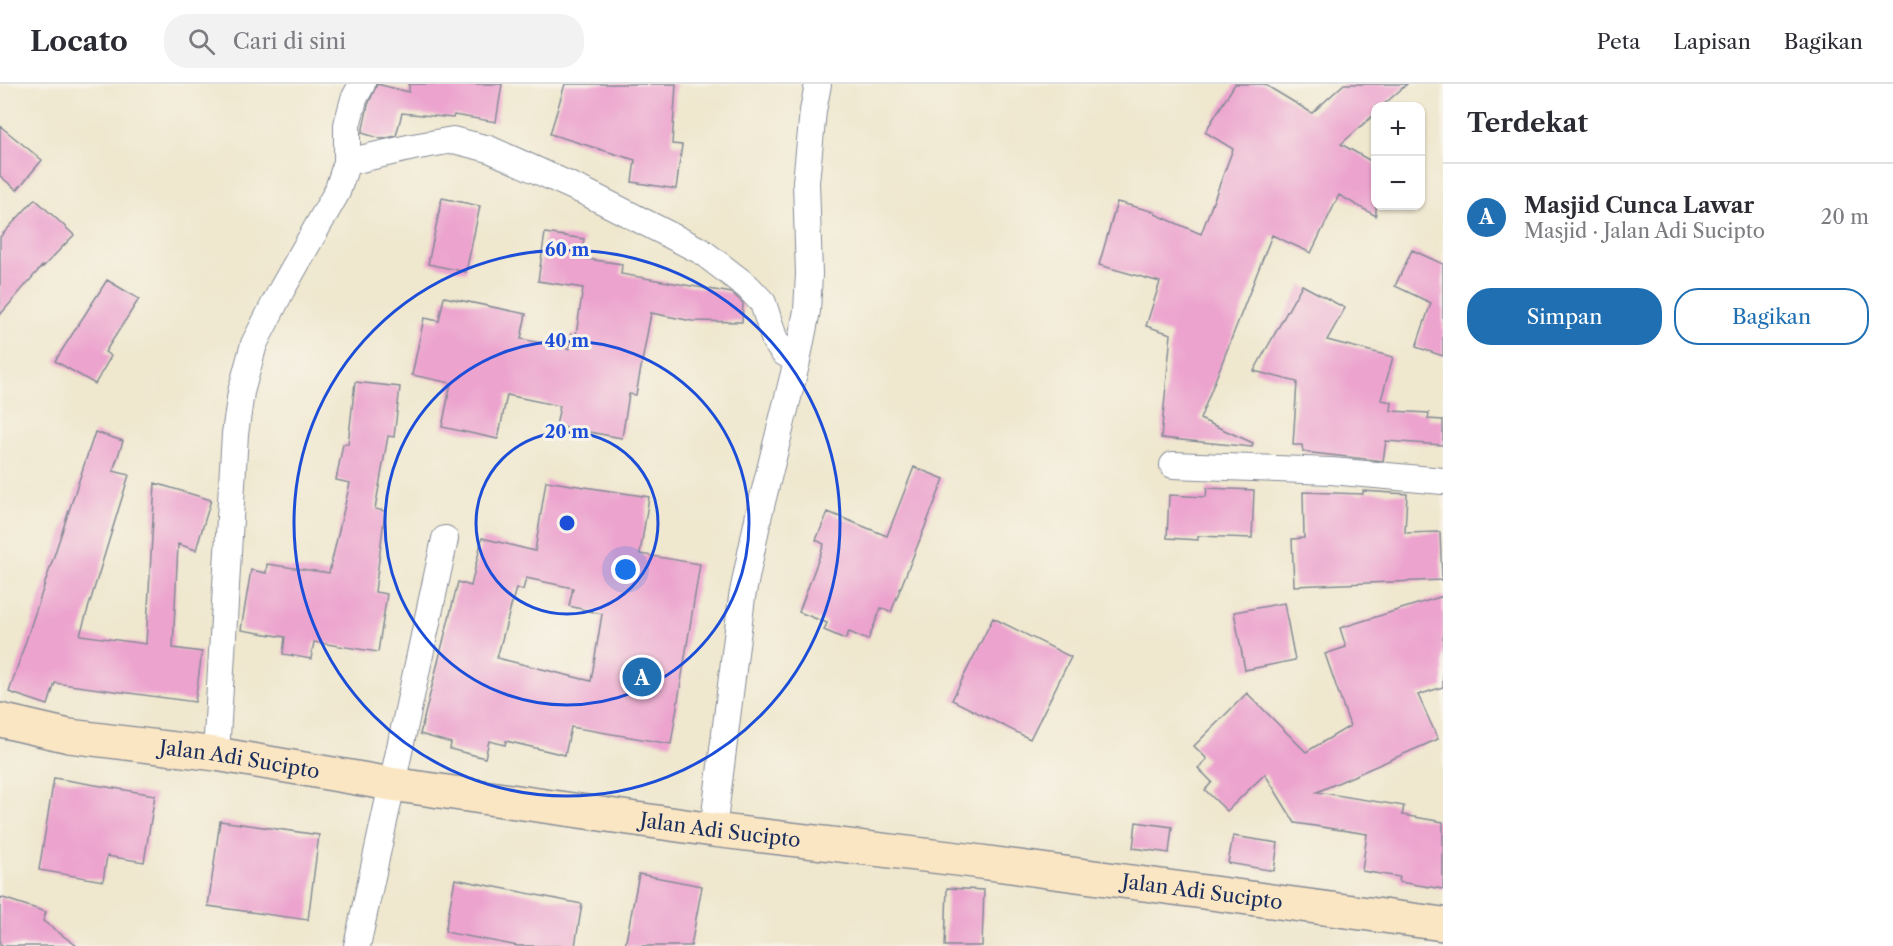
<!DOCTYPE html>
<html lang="id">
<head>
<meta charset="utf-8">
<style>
	body { margin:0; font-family:"Libre Caslon Text",serif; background:#f2f2f3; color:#2b2b33 }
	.controls { position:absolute; right:18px; top:18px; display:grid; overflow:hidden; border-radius:12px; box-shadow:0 2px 4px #0004 }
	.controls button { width:54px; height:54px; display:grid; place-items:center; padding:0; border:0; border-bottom:2px solid #e1e1e2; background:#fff; color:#2b2b33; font:30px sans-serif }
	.you { position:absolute; left:626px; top:486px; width:21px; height:21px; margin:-15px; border:4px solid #fff; border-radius:50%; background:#1a73e8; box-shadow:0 0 0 9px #1a73e833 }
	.badge { display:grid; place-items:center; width:39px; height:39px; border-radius:50%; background:#1f6fb2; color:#fff; font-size:20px; font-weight:700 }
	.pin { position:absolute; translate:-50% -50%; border:3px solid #fff; box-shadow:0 2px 6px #0006 }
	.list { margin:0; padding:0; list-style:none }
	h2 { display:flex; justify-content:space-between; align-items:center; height:78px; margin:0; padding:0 24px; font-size:26px }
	h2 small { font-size:20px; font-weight:400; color:#7c7c81 }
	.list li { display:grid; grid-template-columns:39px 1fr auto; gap:18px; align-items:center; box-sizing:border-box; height:108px; padding:0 24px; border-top:2px solid #e1e1e2 }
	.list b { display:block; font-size:22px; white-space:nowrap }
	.list p { margin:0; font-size:20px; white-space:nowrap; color:#7c7c81 }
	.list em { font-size:20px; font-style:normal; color:#7c7c81 }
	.actions { display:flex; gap:12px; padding:18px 24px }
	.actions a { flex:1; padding:14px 0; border:2px solid #1f6fb2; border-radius:24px; text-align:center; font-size:21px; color:#1f6fb2 }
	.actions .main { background:#1f6fb2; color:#fff }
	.icon { flex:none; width:33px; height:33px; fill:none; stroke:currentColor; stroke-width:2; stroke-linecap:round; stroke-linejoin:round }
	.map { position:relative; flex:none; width:1443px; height:862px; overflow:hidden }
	header { display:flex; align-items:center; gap:36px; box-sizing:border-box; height:84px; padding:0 30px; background:#fff; border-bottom:2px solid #e1e1e2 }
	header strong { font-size:28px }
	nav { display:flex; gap:33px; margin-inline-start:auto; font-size:21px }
	.search { width:420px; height:54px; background:#f2f2f3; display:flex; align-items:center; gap:15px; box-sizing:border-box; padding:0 21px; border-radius:24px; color:#7c7c81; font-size:22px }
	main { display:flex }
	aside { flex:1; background:#fff }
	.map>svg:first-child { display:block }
	.building { fill:#eca3ce; fill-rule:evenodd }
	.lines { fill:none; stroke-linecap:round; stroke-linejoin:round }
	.street-casing { stroke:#858b96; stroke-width:28 }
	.secondary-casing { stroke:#858b96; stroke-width:36 }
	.street { stroke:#fff; stroke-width:26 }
	.secondary { stroke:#fbe6c4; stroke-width:33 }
	.ring { fill:none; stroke:#1d4ed8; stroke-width:3 }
	.labels { text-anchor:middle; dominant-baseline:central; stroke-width:6; stroke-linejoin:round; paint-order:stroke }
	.street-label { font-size:20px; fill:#1b2f5e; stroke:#f7f3e8 }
	.centre { fill:#1d4ed8; stroke:#f7f3e8; stroke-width:3 }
	.ring-label { font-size:18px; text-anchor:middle; font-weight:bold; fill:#1d4ed8; stroke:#f7f3e8; stroke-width:6; stroke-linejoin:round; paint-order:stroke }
</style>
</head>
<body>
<header>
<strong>Locato</strong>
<div class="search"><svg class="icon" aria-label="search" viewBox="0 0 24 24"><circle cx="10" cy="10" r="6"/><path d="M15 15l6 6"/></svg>Cari di sini</div>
<nav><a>Peta</a><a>Lapisan</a><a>Bagikan</a></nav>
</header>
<main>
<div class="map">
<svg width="1443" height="862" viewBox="0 0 1443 862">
	<rect width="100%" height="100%" fill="#f7f3e8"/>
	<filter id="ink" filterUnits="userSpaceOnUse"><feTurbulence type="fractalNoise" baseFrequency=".0167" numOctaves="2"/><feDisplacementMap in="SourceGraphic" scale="12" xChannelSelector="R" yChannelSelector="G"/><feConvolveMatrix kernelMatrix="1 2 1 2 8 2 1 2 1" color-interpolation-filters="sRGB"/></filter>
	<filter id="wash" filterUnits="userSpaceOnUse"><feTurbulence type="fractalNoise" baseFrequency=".008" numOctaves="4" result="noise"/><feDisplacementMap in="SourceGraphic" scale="24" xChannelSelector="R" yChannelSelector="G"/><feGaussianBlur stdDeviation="1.35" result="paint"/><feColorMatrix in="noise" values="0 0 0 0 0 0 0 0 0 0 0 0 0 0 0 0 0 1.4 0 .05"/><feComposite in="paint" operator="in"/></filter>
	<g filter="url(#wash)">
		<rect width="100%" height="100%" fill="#efe7ce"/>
		<g id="blocks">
			<path class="building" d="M377,0L409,8V0H502L496,38L454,31L453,34L402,29L396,52L382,55L362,49L368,21Z
				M565,0H676L672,60L682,61L676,105L632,98L635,76L550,50Z
				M1235,0H1264L1312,29L1344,0H1407L1382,22H1376V29L1341,60L1376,80V132L1339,111L1311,169L1272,151L1200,335L1253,359L1252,363L1161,354L1171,250L1146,242L1160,198L1099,181L1117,118L1155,128V130L1201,150L1233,65L1205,48Z
				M0,42L42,76L17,106L0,92Z
				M442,114L480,122L466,188L428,180Z
				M35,115L74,151L43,183L42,182L0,231V153Z
				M545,149L584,155L581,174L622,180L621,190L732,209L743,219L742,238L692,237L651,229L636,311L629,310L622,354L556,342L560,322L507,311L498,355L442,343L451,299L412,291L424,234L439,237L444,213L526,230L521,255L569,265L571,250L576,251L583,204L538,197Z
				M1412,166L1443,180V272L1416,263L1431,219L1395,202Z
				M107,196L139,215L105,268L111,272L95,300L55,277Z
				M1302,201L1345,224L1327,256L1393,273L1381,316L1392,318L1391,327L1429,329L1428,335L1443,336V361L1386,357L1383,377L1303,368L1302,361H1293L1297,298L1254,287Z
				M355,298L400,303L394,353L388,352L375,425L385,427L375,508L387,510L378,568L314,558L311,575L283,570L285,553L241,546L251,486L266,489L267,480L329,489L350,399L336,396L343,360H348Z
				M95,348L123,357L113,387L129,391L80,551L146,560L155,399L211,416L196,466L178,460L173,564L202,568L195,618L55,599L48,621L9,608Z
				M914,383L944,395L891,528L881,524L868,556L849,548L845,555L824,546L827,539L799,528L824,460L816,456L828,428L887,452Z
				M546,397L649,413L640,470L700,480L671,660L571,643L565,671L506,657L505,661L489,657L485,674L450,665L451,659L420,650L458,498L471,502L482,454L535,467ZM526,494L573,504L569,522L602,530L591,597L497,574L516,504L523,506Z
				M1207,404L1254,406L1252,454L1198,452V456L1167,454L1169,411L1206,413Z
				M1363,407L1407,410L1405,449L1440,448L1442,496L1294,502L1292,455L1304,454L1303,408L1363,410Z
				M1443,512V603L1418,611L1438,655L1317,708L1404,722L1402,731L1443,738V805L1399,798L1400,793L1362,787L1367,750L1295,739L1265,690L1227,727L1205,706L1212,698L1198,684L1207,675L1194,662L1247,609L1306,668L1350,642L1325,570L1346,563L1340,544Z
				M1284,519L1295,576L1245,586L1234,528Z
				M993,534L1071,573L1030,655L952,616Z
				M54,694L155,711L144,778L107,772L103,797L39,786Z
				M220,737L319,751L308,836L208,822Z
				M1136,738L1172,743L1169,769L1133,764Z
				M1233,752L1278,759L1274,787L1228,779Z
				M639,790L702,802L691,862H625Z
				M455,795L582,820L575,862H518L445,848Z
				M947,804L984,806L982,862H945Z
				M0,813L46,828L43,837L77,862H0Z"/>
		</g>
	</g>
	<g filter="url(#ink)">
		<use href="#blocks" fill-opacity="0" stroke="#858b96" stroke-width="1.5"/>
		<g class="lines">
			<defs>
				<path id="street" d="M347,78L413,63L453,56L489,65L587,109L701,167L748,203L763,219L775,257L783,268L797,277
					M1173,381L1331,387L1443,397
					M216,670L235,350L241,308L254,260L282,205L337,108L347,78V41L354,15L362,0
					M713,746L742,513L759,430L797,277L807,227L809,190L806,98L813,27L818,0
					M357,862L445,455"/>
				<g id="secondary">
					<path id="s1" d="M0,636L69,652L216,670L391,700L713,746L966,776L1443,840"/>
				</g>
			</defs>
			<use href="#street" class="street-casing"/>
			<use href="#secondary" class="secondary-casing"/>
			<use href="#street" class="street"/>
			<use href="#secondary" class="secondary"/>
		</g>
	</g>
	<g class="ring">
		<circle cx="567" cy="439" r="91"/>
		<circle cx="567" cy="439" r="182"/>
		<circle cx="567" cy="439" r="273"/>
	</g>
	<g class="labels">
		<g class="street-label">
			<text stroke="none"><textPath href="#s1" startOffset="243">Jalan Adi Sucipto</textPath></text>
			<text stroke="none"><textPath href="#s1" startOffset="729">Jalan Adi Sucipto</textPath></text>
			<text stroke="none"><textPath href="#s1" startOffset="1215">Jalan Adi Sucipto</textPath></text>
		</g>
	</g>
	<circle cx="567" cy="439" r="9" class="centre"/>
	<g class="ring-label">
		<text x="567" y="172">60 m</text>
		<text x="567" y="263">40 m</text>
		<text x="567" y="354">20 m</text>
	</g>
</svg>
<div class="controls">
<button>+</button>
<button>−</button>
</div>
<div class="you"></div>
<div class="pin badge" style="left:642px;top:593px">A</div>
</div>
<aside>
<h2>Terdekat<small></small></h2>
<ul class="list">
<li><span class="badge">A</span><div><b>Masjid Cunca Lawar</b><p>Masjid · Jalan Adi Sucipto</p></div><em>20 m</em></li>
</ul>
<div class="actions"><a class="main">Simpan</a><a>Bagikan</a></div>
</aside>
</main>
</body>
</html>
